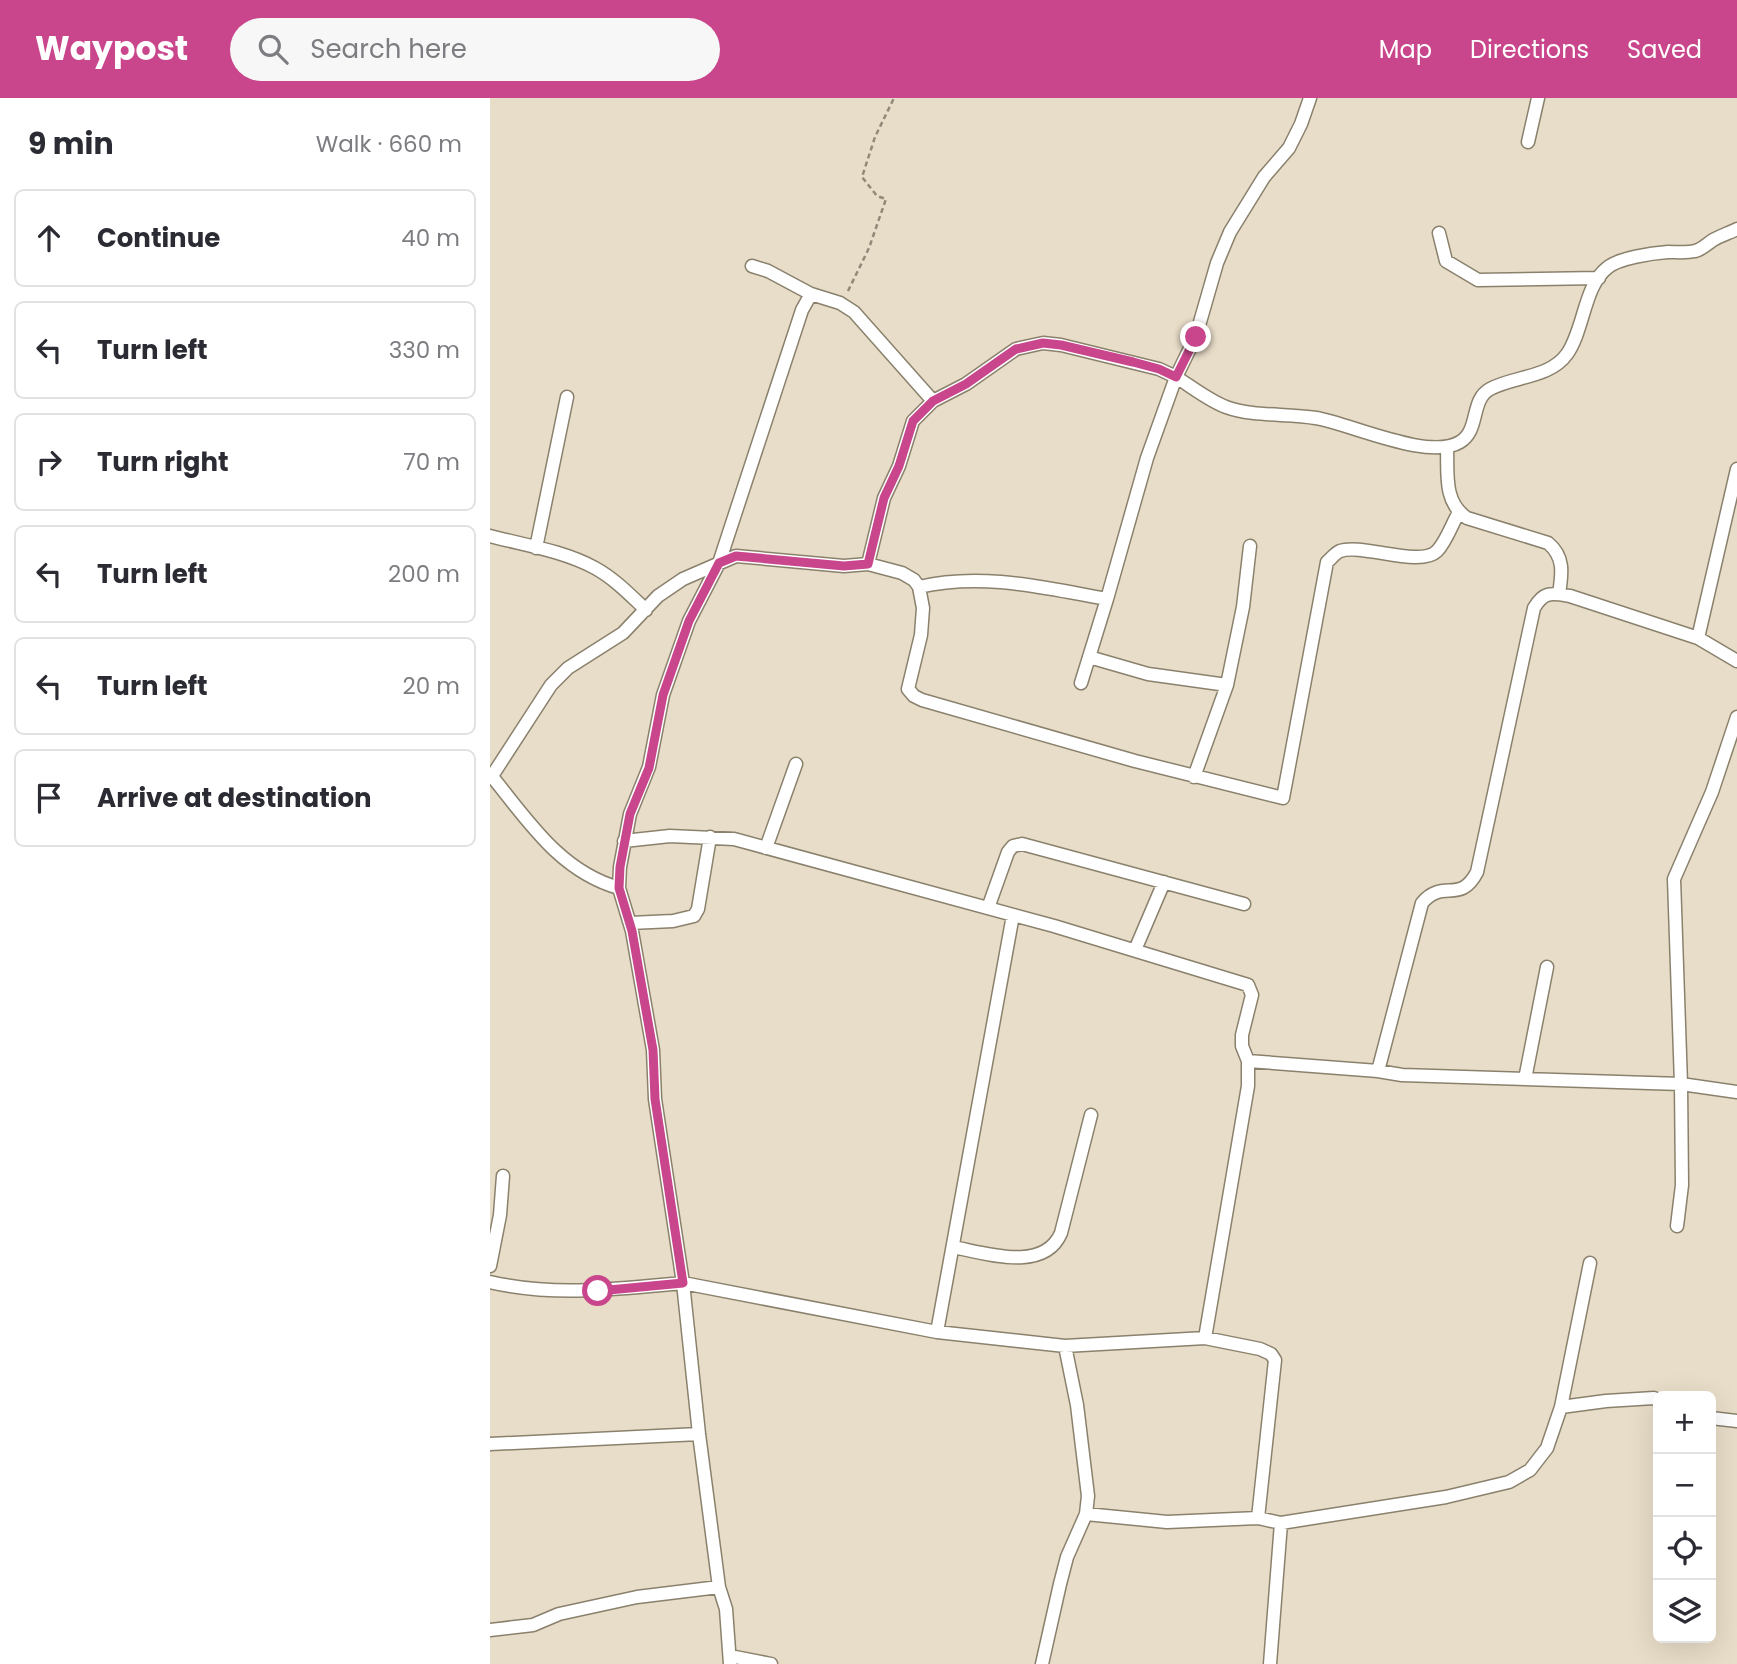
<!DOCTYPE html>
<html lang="en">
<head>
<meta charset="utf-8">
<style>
	body { margin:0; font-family:Poppins,sans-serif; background:#f7f7f7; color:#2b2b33 }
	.controls { position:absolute; right:21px; bottom:21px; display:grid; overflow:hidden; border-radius:10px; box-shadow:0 7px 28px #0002 }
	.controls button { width:63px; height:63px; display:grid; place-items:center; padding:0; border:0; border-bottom:2px solid #e1e1e2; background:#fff; color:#2b2b33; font:35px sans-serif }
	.stop { position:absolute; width:21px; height:21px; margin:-16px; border:5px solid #c9468c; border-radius:50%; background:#fff }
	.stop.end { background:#c9468c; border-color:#fff; box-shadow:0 2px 7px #0008 }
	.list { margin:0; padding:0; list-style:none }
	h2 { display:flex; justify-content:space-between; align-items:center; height:91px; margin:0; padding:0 28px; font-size:30px }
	h2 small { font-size:23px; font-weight:400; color:#7c7c81 }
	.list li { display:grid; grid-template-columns:46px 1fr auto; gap:21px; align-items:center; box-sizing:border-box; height:98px; margin:0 14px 14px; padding:0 14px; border:2px solid #e1e1e2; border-radius:10px }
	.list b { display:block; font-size:26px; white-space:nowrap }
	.list em { font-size:23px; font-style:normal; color:#7c7c81 }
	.icon { flex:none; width:38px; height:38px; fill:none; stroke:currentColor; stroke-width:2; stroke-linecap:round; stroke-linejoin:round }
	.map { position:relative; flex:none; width:1247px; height:1566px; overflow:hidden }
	header { display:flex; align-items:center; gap:42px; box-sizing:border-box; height:98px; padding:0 35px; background:#c9468c; color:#fff }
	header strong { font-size:33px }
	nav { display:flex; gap:38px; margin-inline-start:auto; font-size:24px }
	.search { width:490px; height:63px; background:#f7f7f7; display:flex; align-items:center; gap:18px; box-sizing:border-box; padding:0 24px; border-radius:38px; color:#7c7c81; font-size:26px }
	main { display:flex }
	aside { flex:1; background:#fff }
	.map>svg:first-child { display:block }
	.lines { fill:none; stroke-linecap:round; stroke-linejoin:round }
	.street-casing { stroke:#8a816d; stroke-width:15 }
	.path { stroke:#918979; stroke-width:2.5; stroke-dasharray:5 3.5; stroke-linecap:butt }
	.street { stroke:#fff; stroke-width:12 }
	.route { stroke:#c9468c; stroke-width:9 }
</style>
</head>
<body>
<header>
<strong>Waypost</strong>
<div class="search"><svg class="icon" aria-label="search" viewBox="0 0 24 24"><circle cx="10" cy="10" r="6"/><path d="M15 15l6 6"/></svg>Search here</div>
<nav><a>Map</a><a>Directions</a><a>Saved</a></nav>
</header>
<main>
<aside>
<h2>9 min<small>Walk · 660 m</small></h2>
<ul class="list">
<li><svg class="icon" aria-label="ahead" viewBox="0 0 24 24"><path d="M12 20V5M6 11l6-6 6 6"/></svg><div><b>Continue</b></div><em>40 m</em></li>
<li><svg class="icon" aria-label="left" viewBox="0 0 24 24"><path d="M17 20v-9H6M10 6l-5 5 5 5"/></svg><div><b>Turn left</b></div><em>330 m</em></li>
<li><svg class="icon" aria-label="right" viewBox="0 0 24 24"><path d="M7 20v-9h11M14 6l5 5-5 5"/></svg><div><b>Turn right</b></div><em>70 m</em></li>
<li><svg class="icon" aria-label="left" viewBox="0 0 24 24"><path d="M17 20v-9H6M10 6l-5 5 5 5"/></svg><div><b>Turn left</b></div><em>200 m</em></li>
<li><svg class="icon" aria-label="left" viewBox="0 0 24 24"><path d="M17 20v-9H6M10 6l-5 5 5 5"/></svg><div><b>Turn left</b></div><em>20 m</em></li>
<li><svg class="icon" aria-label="arrive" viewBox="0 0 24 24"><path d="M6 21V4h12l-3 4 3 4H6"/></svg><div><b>Arrive at destination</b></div></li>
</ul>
</aside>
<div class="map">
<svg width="1247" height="1566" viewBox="0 0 1247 1566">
	<rect width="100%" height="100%" fill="#e8ddc8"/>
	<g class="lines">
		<defs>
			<path id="street" d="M820,0L811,26L799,50L774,79L740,134L727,165L706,238L686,279C702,289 718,302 736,309C763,319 797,315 826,320C861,326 939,363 970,344C990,332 980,302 1000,291C1024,278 1060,280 1077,256C1094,232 1094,188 1117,170C1128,160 1163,155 1178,154C1187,154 1197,155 1205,153C1211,152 1217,146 1223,142C1230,138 1239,135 1247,131
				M1038,44L1048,0
				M949,135L956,163L988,182L1109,180
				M262,168L278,173L321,196
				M957,349C958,375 953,404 977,420L1058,445C1075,459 1072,476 1069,496
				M0,438C34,447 74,453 105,470C125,481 140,497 156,512
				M46,450L77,299
				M378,466L394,400L409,368L423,323L443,303L476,286L526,251L553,245L571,247L669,271L686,279L657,360L617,501L591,585
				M429,489C492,474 555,490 617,501
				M1208,540L1247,371
				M599,559L658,576L737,587
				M0,676C37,721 69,773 129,790L142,833L163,952L165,1001L193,1185C128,1191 64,1199 0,1184
				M2,678L61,587L78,570L133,535L168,498L193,481L246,458L354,468L378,466L412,475L424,482L429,489L433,510L431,537L418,591L424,598L432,602L645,663L793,700L837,464C841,461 845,455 850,453C872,445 930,470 947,453C956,444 962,426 969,414
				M704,679L737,587L753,509L760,448
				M134,743L180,738L244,741L564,828L758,887L762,897L752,937V948L758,963V988L715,1240
				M276,750L306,666
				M129,790L130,769L140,716L159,669L173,597L199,523L229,465L312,212L321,196L350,205L364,214L443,303
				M498,810L518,754L523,748L532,746L754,806
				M140,825L183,823L204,818L208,811L220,739
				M645,852L674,784
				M758,963L888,973L912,977L1191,986L1247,994
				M888,973L932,805C953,780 970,807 987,774L1044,510C1054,493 1061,495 1080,498L1208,540L1247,563
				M1035,981L1057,869
				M1187,1128L1192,1087L1191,986L1184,781L1222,694L1247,619
				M463,1149C495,1155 554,1175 571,1135L601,1017
				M0,1168L10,1117L13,1078
				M447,1234L523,817
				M1071,1309L1116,1303L1164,1300L1168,1303
				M1221,1320L1247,1323
				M0,1346L209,1336
				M596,1416L677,1424L768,1420L791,1425L956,1399L1019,1384L1040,1372L1057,1350L1071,1309L1100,1165
				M0,1532L43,1527L69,1516L147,1499L229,1489
				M240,1558L281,1566
				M240,1566L236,1511L229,1489L209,1336L193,1185L447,1234L575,1248L715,1240L770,1251L781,1256L785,1262L768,1420
				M552,1566L570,1486L577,1459L596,1416L598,1398L587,1307L575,1248
				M780,1566L791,1425"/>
		</defs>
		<use href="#street" class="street-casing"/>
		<path class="path" d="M358,193L379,150L396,101L387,98L372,79L385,39L404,0"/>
		<use href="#street" class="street"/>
	</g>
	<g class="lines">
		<path class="route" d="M108,1193L193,1185L165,1001L163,952L142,833L129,790L130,769L140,716L159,670L173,597L199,523L229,465L246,458L354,468L378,466L394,400L409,368L423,323L443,303L476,286L526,251L553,245L571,247L643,264L669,271L686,279L706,239"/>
	</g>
</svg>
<div class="controls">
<button>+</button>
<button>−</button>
<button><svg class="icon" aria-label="locate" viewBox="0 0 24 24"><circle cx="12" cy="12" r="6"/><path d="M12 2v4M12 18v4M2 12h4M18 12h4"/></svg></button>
<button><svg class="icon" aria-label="layers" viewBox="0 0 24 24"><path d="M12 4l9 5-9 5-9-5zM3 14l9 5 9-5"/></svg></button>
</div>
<div class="stop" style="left:108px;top:1193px"></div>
<div class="stop end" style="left:706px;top:239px"></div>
</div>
</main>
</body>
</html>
